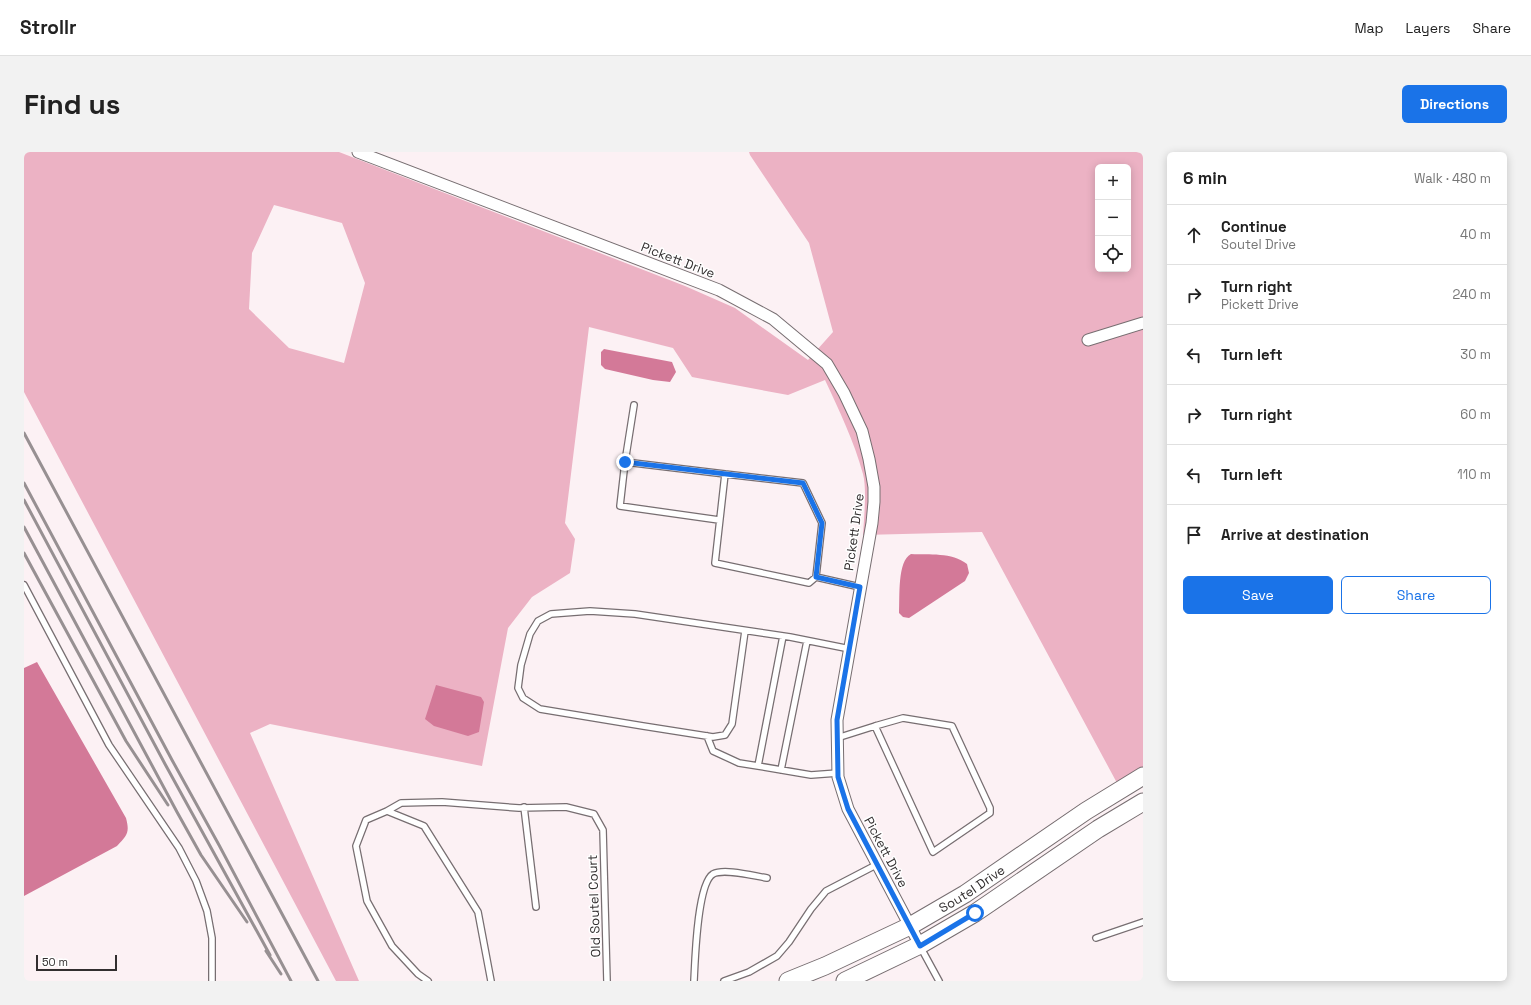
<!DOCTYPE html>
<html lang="en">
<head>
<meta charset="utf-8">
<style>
	body { margin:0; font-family:"Space Grotesk",sans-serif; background:#f2f2f2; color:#222 }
	.controls { position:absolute; right:12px; top:12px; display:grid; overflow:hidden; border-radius:6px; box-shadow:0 2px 10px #0003 }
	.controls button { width:36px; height:36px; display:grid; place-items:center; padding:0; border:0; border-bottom:1px solid #e0e0e0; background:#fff; color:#222; font:20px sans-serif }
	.scale { position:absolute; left:12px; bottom:10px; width:81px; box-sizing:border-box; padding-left:4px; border:2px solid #322e2f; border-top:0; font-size:11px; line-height:14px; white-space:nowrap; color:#322e2f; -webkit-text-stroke:3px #fff; paint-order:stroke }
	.stop { position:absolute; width:12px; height:12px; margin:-9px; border:3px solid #1a73e8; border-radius:50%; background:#fff }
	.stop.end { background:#1a73e8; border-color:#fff; box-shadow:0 1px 4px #0008 }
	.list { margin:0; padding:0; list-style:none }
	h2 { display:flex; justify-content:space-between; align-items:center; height:52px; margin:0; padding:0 16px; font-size:17px }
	h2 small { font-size:13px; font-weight:400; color:#767676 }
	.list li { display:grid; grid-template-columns:26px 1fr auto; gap:12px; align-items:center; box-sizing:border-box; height:60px; padding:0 16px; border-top:1px solid #e0e0e0 }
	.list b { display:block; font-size:15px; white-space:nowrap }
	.list p { margin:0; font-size:13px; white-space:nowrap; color:#767676 }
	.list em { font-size:13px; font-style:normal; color:#767676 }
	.actions { display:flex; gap:8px; padding:12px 16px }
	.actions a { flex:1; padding:9px 0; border:1px solid #1a73e8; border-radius:6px; text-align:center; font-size:14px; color:#1a73e8 }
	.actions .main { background:#1a73e8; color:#fff }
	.icon { flex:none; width:22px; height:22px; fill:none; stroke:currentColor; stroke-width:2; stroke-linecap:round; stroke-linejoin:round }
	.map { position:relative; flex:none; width:1119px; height:829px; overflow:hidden; border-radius:6px }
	header { display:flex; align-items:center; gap:24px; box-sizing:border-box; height:56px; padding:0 20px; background:#fff; border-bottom:1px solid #e0e0e0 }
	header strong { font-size:19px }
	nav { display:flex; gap:22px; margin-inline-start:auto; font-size:14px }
	.intro { display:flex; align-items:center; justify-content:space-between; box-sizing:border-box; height:96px; padding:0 24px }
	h1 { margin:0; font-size:28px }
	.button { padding:10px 18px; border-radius:6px; background:#1a73e8; color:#fff; font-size:14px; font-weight:700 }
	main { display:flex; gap:24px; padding:0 24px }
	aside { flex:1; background:#fff; border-radius:6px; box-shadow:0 2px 10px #0003 }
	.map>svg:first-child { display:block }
	.green { fill:#ecb2c4; fill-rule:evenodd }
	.water { fill:#d37998 }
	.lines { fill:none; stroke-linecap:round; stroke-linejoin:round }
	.lane-casing { stroke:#776e71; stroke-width:8 }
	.street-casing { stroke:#776e71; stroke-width:13 }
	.primary-casing { stroke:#776e71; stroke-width:19 }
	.lane { stroke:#fff; stroke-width:5.5 }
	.street { stroke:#fff; stroke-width:11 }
	.primary { stroke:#fff; stroke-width:17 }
	.rail { stroke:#979092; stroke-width:3 }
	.route { stroke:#1a73e8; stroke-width:5 }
	.labels { text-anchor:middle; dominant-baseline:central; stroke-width:3; stroke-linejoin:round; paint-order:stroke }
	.street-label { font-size:13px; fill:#322e2f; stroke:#fff }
</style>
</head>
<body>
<header>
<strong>Strollr</strong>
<nav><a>Map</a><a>Layers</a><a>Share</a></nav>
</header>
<div class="intro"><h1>Find us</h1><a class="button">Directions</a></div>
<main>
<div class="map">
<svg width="1119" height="829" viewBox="0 0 1119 829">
	<rect width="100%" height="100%" fill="#fcf1f4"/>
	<path class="green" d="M0,0H315L661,134L711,156L784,208L809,180L785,91L726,3L725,0H1112L1119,1V616L1093,631L958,380L839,383C840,366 843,337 839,322C830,289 815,258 801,228L764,243L668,225L649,196L565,175L541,371L551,387L546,421L508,445L484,476L458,614L246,572L226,581L335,829H312L0,240ZM1074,15H1104V117H1074ZM250,53L318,71L341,131L320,211L265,196L225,157L228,101Z"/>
	<path class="water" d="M580,197L648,210L652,220L646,230L629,228L581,217L577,213V200Z
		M887,402C905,403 928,400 943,412L945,421L941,429L885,466L879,465L875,461C876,446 873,409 887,402Z
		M13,510L102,666C106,681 103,683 93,694L0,744V516Z
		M412,533L457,545L460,550L455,580L444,584L410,574L401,567Z"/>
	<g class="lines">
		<defs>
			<path id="lane" d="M610,253L601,310L701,322
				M601,310L596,354L695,368
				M792,425L785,431L691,411L701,322L779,331L798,371L792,425L836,435
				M0,433L85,593L155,696L172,729L183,759L188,786V829
				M721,479L708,572L701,583L689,585L619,574L516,557L499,546L494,536L497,513L506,482L514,469L527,462L566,459L611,462L766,485L826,497
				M759,484L734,614L787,623L814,621
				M683,584L689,599L715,611L734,614
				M813,586L851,574L879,566L928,574L966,656V661L909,700L851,574
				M757,618L783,489
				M500,655L512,755
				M363,659L377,651L418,650L495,656L542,655L570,662L579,678L583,829
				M1072,786L1119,770
				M897,796L915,829
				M404,829L394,822L368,794L343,749L332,694L342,668L363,659L400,674L454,760L467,829
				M670,829C671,810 673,732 689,722C700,716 730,724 743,726
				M700,829L725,820L753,804L765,790L787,757L802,739L852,713"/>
			<path id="street" d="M334,0L695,138L749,167L803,212L820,241L838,279L845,307L850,335V350L848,371L813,568L814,625L824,657L896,793
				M1064,188L1119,171"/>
			<g id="primary">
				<path id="s1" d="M764,829L801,814L886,774L941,742L1062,659L1119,624"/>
				<path d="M821,829L896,793L951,761L1074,677L1119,650"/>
			</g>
		</defs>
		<use href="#lane" class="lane-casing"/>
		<use href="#street" class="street-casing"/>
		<use href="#primary" class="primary-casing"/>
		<use href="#lane" class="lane"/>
		<use href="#street" class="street"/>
		<use href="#primary" class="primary"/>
		<path class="rail" d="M0,281L294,829
			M0,331L148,608L195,693L267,829
			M0,348L141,612L246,803
			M0,375L153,660L177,703L223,770
			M0,401L102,589L144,653
			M242,799L257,822"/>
	</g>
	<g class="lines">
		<path class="route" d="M601,310L779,331L798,371L792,425L836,435L813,568L814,625L824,657L896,794L951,761"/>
	</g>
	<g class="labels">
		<g class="street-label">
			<text transform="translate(654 108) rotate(21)">Pickett Drive</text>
			<text transform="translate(830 380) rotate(-82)">Pickett Drive</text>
			<text transform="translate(862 700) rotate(62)">Pickett Drive</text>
			<text stroke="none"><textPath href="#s1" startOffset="206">Soutel Drive</textPath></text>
			<text transform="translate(570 754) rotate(-92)">Old Soutel Court</text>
		</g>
	</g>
</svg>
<div class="controls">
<button>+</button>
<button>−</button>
<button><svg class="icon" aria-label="locate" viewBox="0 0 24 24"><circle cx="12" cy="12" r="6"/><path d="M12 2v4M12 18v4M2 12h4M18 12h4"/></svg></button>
</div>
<div class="scale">50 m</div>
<div class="stop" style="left:951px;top:761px"></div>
<div class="stop end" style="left:601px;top:310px"></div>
</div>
<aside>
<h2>6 min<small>Walk · 480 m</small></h2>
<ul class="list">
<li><svg class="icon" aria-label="ahead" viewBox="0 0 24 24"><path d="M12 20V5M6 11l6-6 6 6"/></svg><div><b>Continue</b><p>Soutel Drive</p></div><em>40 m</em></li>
<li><svg class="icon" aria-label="right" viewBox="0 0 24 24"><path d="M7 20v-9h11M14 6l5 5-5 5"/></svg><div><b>Turn right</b><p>Pickett Drive</p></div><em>240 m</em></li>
<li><svg class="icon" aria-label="left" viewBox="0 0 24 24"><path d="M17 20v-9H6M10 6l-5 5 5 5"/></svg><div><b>Turn left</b></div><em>30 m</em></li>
<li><svg class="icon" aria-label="right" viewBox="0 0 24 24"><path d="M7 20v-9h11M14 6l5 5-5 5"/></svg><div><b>Turn right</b></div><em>60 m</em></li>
<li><svg class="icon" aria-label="left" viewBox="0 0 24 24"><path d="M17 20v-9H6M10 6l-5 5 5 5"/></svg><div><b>Turn left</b></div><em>110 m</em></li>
<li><svg class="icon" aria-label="arrive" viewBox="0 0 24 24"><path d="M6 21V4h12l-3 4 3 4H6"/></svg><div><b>Arrive at destination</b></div></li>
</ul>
<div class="actions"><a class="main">Save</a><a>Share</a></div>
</aside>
</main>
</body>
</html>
